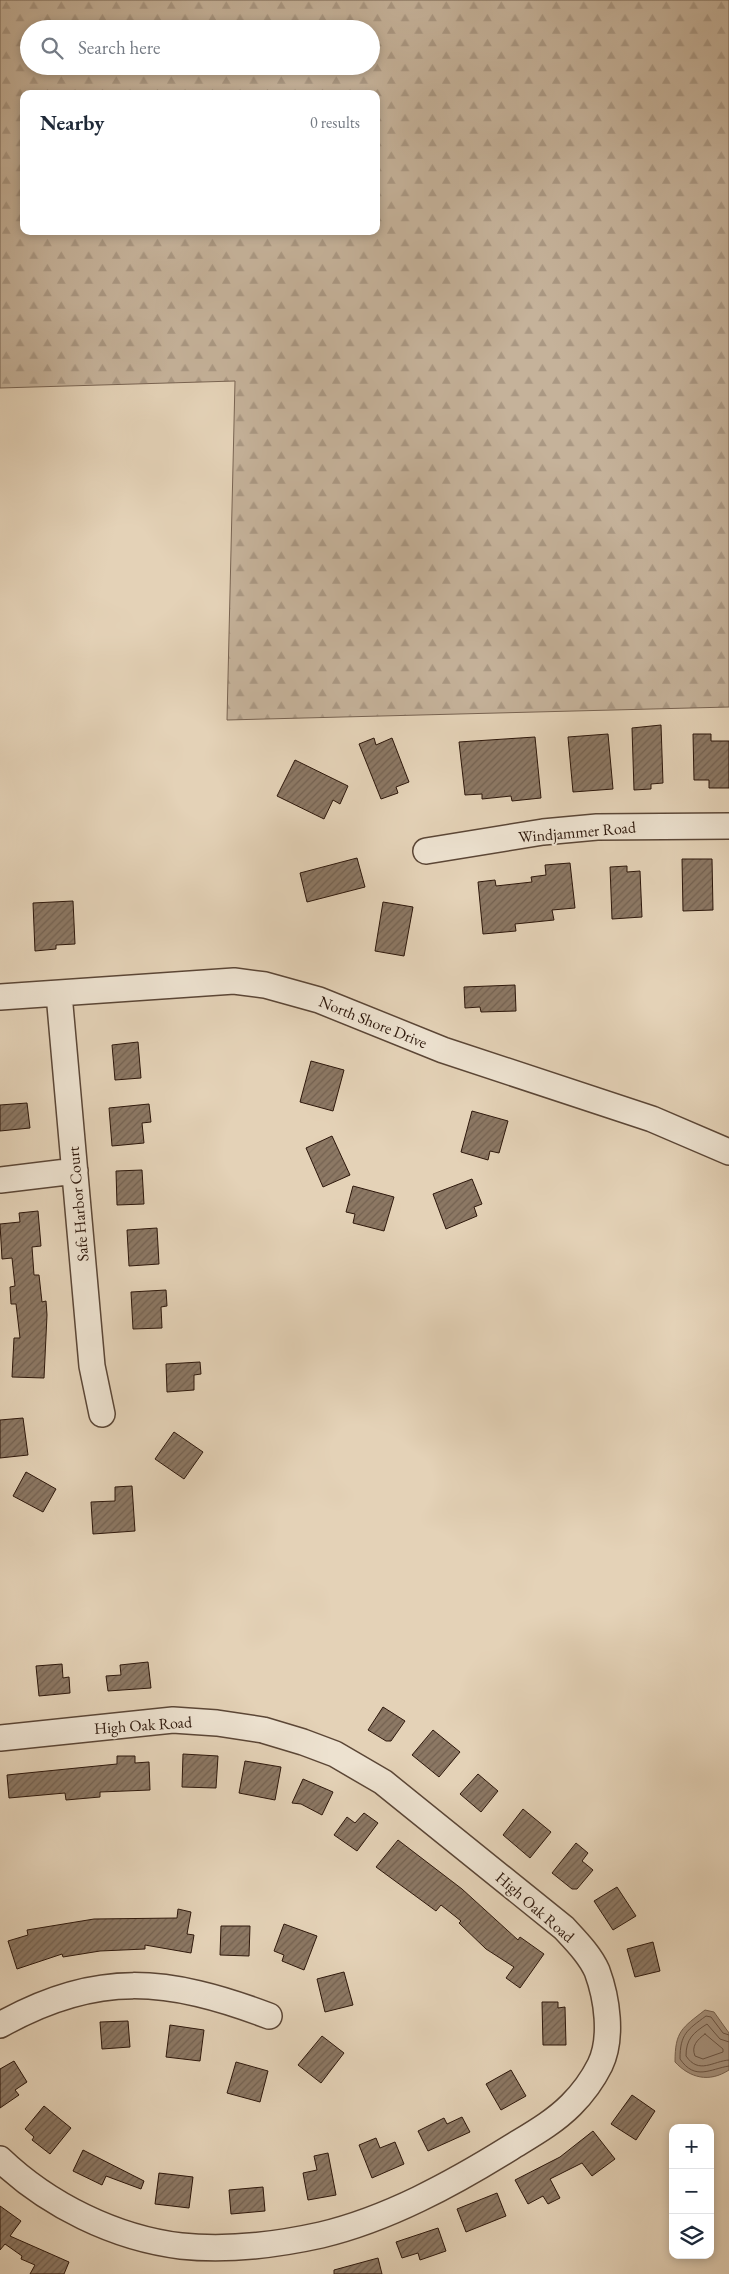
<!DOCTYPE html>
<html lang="en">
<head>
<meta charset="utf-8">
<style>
	body { margin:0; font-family:"EB Garamond",serif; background:#f2f2f3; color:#1f2937 }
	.controls { position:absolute; right:15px; bottom:15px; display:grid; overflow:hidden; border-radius:10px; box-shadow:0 2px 8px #0003 }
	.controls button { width:45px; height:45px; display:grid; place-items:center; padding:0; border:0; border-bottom:1px solid #e0e1e3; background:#fff; color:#1f2937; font:25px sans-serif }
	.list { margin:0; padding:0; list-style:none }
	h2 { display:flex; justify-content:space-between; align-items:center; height:65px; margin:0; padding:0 20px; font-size:21px }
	h2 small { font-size:16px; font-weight:400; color:#747a83 }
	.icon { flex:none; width:28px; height:28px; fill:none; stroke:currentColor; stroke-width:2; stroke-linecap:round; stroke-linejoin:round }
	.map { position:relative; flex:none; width:729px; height:2274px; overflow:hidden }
	.search { position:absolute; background:#fff; box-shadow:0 2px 8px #0003; left:20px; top:20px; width:360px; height:55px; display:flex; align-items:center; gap:12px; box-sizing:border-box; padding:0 18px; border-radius:28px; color:#747a83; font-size:19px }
	.panel { position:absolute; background:#fff; box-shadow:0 2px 8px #0003; left:20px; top:90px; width:360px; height:145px; border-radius:10px }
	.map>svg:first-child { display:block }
	.forest { fill:url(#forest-firs); stroke:#796452; fill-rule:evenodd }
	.water { fill:#a6927d; stroke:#76614f }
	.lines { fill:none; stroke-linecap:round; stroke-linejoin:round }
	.shore { stroke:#6a5444; stroke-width:1 }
	.building { fill:url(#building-hatch); stroke:#2d170b }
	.minor-casing { stroke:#5b4636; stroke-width:28 }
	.minor { stroke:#ede2d0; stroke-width:25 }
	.labels { text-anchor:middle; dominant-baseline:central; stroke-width:4; stroke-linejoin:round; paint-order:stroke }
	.street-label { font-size:16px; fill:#2d170b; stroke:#ede2d0 }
</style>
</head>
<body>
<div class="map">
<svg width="729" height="2274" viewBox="0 0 729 2274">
	<defs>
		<pattern id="forest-firs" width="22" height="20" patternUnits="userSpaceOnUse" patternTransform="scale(1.25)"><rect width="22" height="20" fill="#c5b29a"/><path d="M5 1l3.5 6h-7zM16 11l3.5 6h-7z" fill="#aa9883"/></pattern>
		<pattern id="building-hatch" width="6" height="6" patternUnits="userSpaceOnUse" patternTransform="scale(1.25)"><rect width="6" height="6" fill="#8c7864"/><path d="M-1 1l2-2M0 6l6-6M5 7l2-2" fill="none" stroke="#736151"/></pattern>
	</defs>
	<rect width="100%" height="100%" fill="#e4d2b7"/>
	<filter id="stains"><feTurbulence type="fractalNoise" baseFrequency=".004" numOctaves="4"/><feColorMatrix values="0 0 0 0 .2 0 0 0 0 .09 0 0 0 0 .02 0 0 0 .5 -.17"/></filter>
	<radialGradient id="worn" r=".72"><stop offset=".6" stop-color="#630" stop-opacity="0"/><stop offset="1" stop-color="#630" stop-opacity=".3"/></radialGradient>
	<path class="forest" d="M0,0H729V707L227,720L235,381L0,388ZM29,29H371V66H29ZM24,94H376V231H24Z"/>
	<path class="water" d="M705,2010L714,2012L729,2033V2070C709,2083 690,2078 675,2062C675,2031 682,2028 705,2010Z"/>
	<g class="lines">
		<path class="shore" d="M705,2034L723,2049V2052L703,2059L695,2056C691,2046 697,2040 705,2034Z
			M729,2035L723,2033L711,2017L706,2016C687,2030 680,2034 680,2059C695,2081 710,2069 729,2066
			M729,2042L720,2039L707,2024C693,2033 686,2039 686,2056C699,2075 713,2061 729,2060"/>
	</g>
	<path class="building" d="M661,725L663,783L651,784V789L634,790L632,728Z
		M608,734L613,789L573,792L568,737Z
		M693,734H711V741H729V788H709V780H694Z
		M535,737L541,798L512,801L511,796L482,799V794L465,795L459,742Z
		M374,738L376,745L392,738L409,782L396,787L398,793L381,799L359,744Z
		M295,760L348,786L340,804L333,800L324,819L277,796Z
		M357,858L365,887L307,902L300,873Z
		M682,859H712L713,910L683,911Z
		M570,863L575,908L552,910L554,920L515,924L516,931L483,934L478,882L495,880L496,886L532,882L531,877L546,875L545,865Z
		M627,866V872L640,871L642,917L612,919L610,867Z
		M73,901L75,944L56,945V949L35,951L33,903Z
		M383,902L413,907L404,956L375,951Z
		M515,985L516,1011L481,1012L480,1007L465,1008L464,987Z
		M138,1042L141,1078L115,1080L112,1045Z
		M311,1061L344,1070L333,1111L300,1102Z
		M27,1103L30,1128L0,1131V1105Z
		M149,1104L151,1122L142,1123L144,1143L112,1146L109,1108Z
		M472,1111L508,1121L499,1153L490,1151L488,1160L461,1152Z
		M332,1136L350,1175L323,1187L306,1148Z
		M142,1170L144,1204L117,1205L116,1171Z
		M472,1179L482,1204L474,1207L477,1216L446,1229L433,1194Z
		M353,1186L394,1197L384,1231L353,1223L355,1214L346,1212Z
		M38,1211L41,1246L32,1247L34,1275H39L42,1302L46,1301L47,1315L44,1378L12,1377L14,1338H20L16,1304H11L10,1287L15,1286L12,1258L2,1259L0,1224L20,1222L19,1213Z
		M157,1228L159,1264L129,1266L127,1230Z
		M166,1290L167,1306L161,1307L162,1328L133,1329L131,1292Z
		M200,1362L201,1374L194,1375V1390L167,1392L166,1364Z
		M23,1418L28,1455L0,1458V1420Z
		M174,1432L203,1452L184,1479L155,1459Z
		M26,1472L56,1489L43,1512L13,1496Z
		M132,1486L135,1531L93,1534L91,1502L115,1501V1487Z
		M148,1662L151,1688L108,1691L106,1676L121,1675L120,1665Z
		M62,1664L63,1678L69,1677L70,1693L39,1696L36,1666Z
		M383,1707L405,1721L391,1741H386L368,1730Z
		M433,1730L460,1752L439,1777L412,1755Z
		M183,1754L218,1756L216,1788L182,1787Z
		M117,1756H135V1763L149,1762L150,1790L100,1792V1797L66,1800L65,1793L9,1798L7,1775L117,1764Z
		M245,1761L281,1767L275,1800L239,1793Z
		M478,1774L498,1791L481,1812L460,1794Z
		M303,1779L333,1792L322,1815L301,1804L292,1803Z
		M523,1809L551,1832L530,1858L503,1835Z
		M364,1813L378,1823L357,1851L334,1835L347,1817L355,1823Z
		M398,1840L462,1889L518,1940L520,1937L544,1954L520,1988L506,1978L514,1967L486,1949L459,1923L461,1921L441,1905L436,1911L376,1867Z
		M576,1843L588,1853L582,1861L593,1870L577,1889H572L552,1873Z
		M617,1887L636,1916L613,1930L594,1901Z
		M178,1909L191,1912L187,1934L194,1935L191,1953L145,1945V1949L100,1951L63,1957L62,1954L17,1969L8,1941L28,1935L27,1930L94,1919L177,1918Z
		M284,1924L317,1936L304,1970L282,1961L284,1955L274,1951Z
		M221,1926H250L249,1956L220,1955Z
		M653,1942L660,1971L635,1977L627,1949Z
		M344,1972L353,2005L325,2012L317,1979Z
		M542,2002H558V2008L565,2007L566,2045H543Z
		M128,2021L130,2047L102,2049L100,2022Z
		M170,2025L204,2030L200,2061L166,2057Z
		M322,2036L344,2053L321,2083L298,2065Z
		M14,2061L27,2082L15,2090L19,2095L0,2108V2069Z
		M236,2062L268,2071L260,2102L227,2093Z
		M511,2070L526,2096L501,2110L486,2084Z
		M632,2095L655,2111L636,2140L611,2124Z
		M44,2106L71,2128L50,2154L32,2140L34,2137L25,2129Z
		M462,2117L470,2132L428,2151L418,2131L444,2118L447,2124Z
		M593,2131L615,2159L592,2176L582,2163L550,2179L560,2198L548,2204L543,2196L528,2204L515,2180L560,2157Z
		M376,2138L380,2148L395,2142L404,2164L372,2178L359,2145Z
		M83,2150L144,2181L141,2189L106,2176L102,2185L73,2171Z
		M328,2153L336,2195L308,2200L303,2173L317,2170L314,2156Z
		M159,2173L193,2177L189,2208L155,2204Z
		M263,2187L265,2211L231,2214L229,2190Z
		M497,2193L506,2216L466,2232L457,2209Z
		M0,2206L21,2221L10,2236L69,2262L64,2274H30L35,2265L21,2259L22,2256L5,2244L0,2250Z
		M438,2228L446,2251L420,2260L418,2253L402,2258L396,2242Z
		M378,2258L382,2274H334V2270Z"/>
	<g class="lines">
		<defs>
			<path id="minor" d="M426,851L543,832L597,827L729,826
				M59,994L92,1366L102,1414
				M0,997L234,981L265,985L319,1000L443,1050L652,1119L729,1152
				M0,1180L75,1171
				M0,1738L173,1720L217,1723L263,1730L303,1742L335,1754L383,1782L564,1928C576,1941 590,1955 597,1971C607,1998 613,2038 600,2065C593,2079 582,2094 571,2105C553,2123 531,2135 510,2148C452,2184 388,2219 321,2235C276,2245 228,2251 181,2246C115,2238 48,2205 0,2159
				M0,2025C97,1970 168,1978 269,2016"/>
		</defs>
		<use href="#minor" class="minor-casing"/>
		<use href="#minor" class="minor"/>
	</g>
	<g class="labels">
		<g class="street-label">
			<text transform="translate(577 832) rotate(-5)">Windjammer Road</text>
			<text transform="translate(373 1022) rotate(22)">North Shore Drive</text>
			<text transform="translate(78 1204) rotate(-95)">Safe Harbor Court</text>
			<text transform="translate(143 1725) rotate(-4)">High Oak Road</text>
			<text transform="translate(535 1907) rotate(41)">High Oak Road</text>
		</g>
	</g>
	<rect width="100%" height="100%" filter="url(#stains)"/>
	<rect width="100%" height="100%" fill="url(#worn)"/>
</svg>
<div class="controls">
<button>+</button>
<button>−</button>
<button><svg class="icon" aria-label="layers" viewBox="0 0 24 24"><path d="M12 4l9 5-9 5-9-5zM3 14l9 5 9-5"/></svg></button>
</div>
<div class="search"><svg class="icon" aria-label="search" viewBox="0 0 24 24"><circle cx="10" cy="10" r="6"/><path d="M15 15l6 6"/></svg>Search here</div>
<section class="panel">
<h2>Nearby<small>0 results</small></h2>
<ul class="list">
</ul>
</section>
</div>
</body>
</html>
